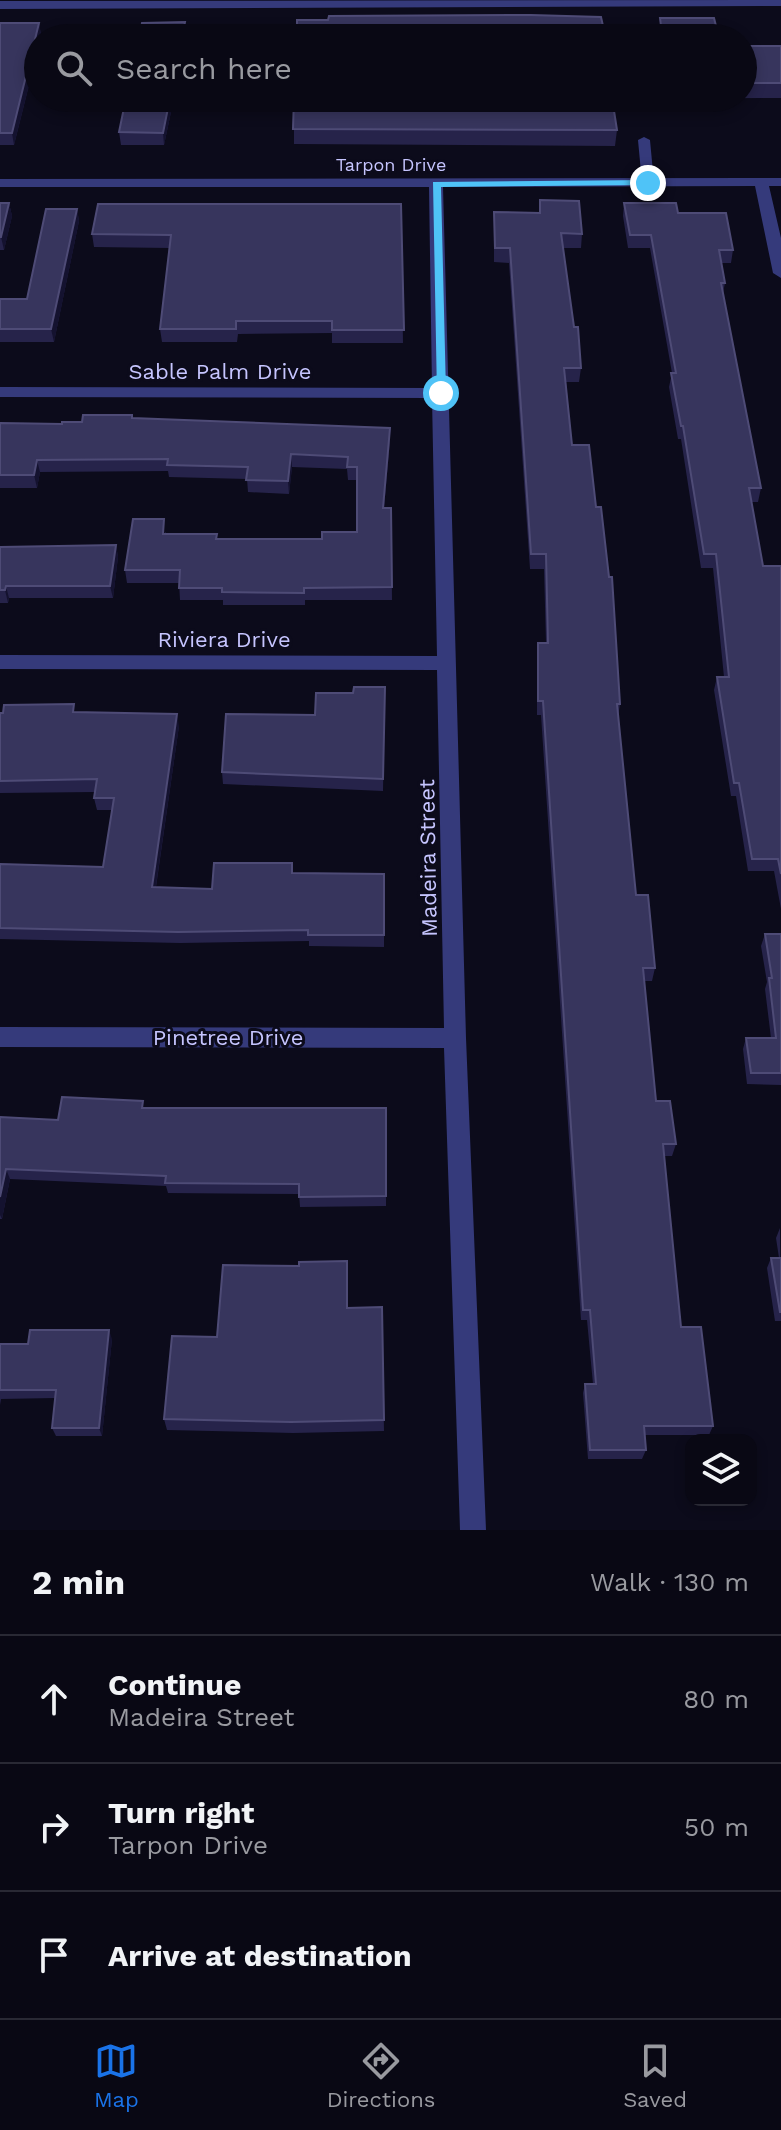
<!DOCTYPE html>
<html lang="en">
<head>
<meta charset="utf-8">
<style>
	body { margin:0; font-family:"Work Sans",sans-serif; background:#171622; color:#f1f3f6 }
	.controls { position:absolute; right:24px; bottom:24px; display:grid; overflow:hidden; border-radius:16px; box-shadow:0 4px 12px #0003 }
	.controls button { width:72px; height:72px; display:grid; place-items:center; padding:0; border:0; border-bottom:2px solid #292934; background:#090814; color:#f1f3f6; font:40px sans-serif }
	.stop { position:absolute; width:24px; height:24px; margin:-18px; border:6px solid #4fc3f7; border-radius:50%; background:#fff }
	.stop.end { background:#4fc3f7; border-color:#fff; box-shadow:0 2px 8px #0008 }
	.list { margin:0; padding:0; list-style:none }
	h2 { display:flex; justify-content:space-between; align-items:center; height:104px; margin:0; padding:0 32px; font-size:34px }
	h2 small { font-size:26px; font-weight:400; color:#999aa0 }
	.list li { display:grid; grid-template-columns:52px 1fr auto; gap:24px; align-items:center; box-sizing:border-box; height:128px; padding:0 32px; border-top:2px solid #292934 }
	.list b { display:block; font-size:30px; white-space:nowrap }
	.list p { margin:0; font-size:26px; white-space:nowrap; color:#999aa0 }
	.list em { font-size:26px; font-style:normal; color:#999aa0 }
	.icon { flex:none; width:44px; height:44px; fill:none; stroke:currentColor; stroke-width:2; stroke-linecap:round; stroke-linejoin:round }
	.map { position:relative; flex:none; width:781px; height:1530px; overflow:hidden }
	.search { position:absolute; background:#090814; box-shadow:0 4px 12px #0003; left:24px; right:24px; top:24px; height:88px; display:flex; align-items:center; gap:20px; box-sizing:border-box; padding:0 28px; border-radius:44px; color:#999aa0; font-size:30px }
	.sheet { height:488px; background:#090814 }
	nav { display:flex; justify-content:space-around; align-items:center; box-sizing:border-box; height:112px; border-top:2px solid #292934; background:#090814; font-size:22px; color:#999aa0 }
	nav a { display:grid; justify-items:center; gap:4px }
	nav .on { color:#1a73e8 }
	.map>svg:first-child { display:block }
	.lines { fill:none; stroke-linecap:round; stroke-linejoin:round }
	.service { fill:#353a7b; fill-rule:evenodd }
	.minor { fill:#353a7b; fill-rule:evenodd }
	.wall { fill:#26234a }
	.shaded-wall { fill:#14122f }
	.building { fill:#37355d; stroke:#4e4b76; stroke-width:2 }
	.route { fill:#4fc3f7 }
	.labels { text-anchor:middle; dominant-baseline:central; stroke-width:6; stroke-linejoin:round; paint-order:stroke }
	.far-street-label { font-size:18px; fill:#c6c5ff; stroke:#0c0b1b }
	.street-label { font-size:22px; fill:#c6c5ff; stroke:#0c0b1b }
</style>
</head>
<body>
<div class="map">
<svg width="781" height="1530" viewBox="0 0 781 1530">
	<rect width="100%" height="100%" fill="#0c0b1b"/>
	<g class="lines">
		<path class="service" d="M644,137L650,140L654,183L648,187L642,183L638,140Z"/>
		<path class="minor" d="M781,0V6L0,9V1Z
			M781,178V186H769L781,238V278L773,273L755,186L443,187L466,1038L486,1530H460L444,1048L0,1047V1027L444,1028L437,670L0,669V655L437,656L432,398L0,397V387L432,388L429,187H0V179Z"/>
	</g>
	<path class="wall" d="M0,23H39L41,35V38H38V49L14,145H0Z
		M743,46H781V98L612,99L617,130L615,146L294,144V98H743Z
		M126,98H174L164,145H121L119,132Z
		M540,200L582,234L581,248H563L574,327L581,368L579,382H566L572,445L620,704L618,717L636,895L655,968L652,981H644L656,1101L676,1144L672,1156H664L681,1327L713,1426L709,1435H645L646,1450L642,1459H588L583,1393L585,1384H593L587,1320H581L541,715H537V657L538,643H546L544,569H530L509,263L494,262V212L539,213Z
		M0,203H9L12,216L4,250H0Z
		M624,203L678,213L733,250L731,263H721L725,283L723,293L761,488L758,502H751L763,566H781V909L774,871H748L736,796H731L714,690L717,677H724L713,568H701L681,439H678L669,387L672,373L650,248H628L623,216Z
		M401,204L403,343H332V333L238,334L237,342H162L160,329L169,248L94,247L92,234Z
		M77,209L79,221L54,342H0V299H27Z
		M133,418L390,440L384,508H391L392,600H305V605H223V600H180L179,583H127L125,570L166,532V534H217V539H322L357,532V480H348L347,469L292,467L289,494L248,492L247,479L169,477L168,471L40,472L37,488H0V423L62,424Z
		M116,545L118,557L113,598H9L8,603H0V547Z
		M385,687L383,791L223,784L222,772L315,715L353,693Z
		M76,712L179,726L156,887L212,889L293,873L384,874V947L309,946V941L180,943L0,939V864L103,867L112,810H97L94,798L95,792L0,793V713Z
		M765,934H781V1085L747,1084L743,1049L746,1038H771L765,989L767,982L761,946Z
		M145,1108H386V1206L300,1207L299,1194L168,1193L166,1186L10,1179L2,1219H0V1117L58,1120Z
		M780,1228L781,1321H775L767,1268L771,1258H779L776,1238Z
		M347,1274V1308L382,1307L384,1431L293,1433L167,1430L164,1419Z
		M112,1339L102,1436H56L52,1428L55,1398L1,1399L0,1405V1344H28Z"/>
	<path class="shaded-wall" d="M185,22L186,38H182Z
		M39,23L41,35V38H38V49L14,145L12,133Z
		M170,98H174L164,145L163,133Z
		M9,203L12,216L4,250L1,237Z
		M77,209L79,221L54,342L51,329Z
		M390,428V440L383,520V508Z
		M291,454L292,467L289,494L288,481Z
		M37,460L40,472L37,488L34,475Z
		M116,545L118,557L113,598L110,586Z
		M6,586L9,598L8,603L5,590Z
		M177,714L179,726L154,899L152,887Z
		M6,1169L10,1179L2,1219L0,1215V1197Z
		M109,1330L112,1339L102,1436L99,1428Z"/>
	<path class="building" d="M531,15L601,17L603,26H661L660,18H714L719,38H297V20H328L329,16Z
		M185,22L182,38H139L142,23Z
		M0,23H39L12,133H0Z
		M743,46H781V83H743Z
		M126,98H170L163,133L119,132Z
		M294,98H612L617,130L293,129Z
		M540,200L579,201L582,234L561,233L574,327H578L581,368H564L572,445H589L596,507H601L609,577H612L620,704H617L636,895H648L655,968H643L656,1101H670L676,1144H663L681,1327H701L713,1426H644L646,1450H590L585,1384H596L590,1310H583L543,701H538V643H548L546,554H531L510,248H495L494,212L540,213Z
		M0,203H9L1,237H0Z
		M624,203H676L678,213H726L733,250H719L725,283H721L761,488H749L763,566H781V874L778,859H752L739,783H734L717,677H729L716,554H704L683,426H681L671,373H676L651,235H630Z
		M98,204H401L404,330H332V321H236V329H160L171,235L92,234Z
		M46,209H77L51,329H0V299H27Z
		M83,415H132V418L390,428L383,508H391L392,587L304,588V593L222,592V588H179L180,570H125L133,519H164L163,534H217L216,539H322V532H357V467H347L348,457L291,454L288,481L246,480L248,467L167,465L168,459L37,460L34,475H0V423L62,424V422H82Z
		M116,545L110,586H6L5,590H0V547Z
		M354,687H385L383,779L222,772L226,714L315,715L316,693H353Z
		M74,704L73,712L177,714L152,887L212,889L214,863H292V873L384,874V935H308V930L178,932L0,928V864L103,867L114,798H94L97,779L0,781V713H3L4,705Z
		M765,934H781V1073H751L746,1038H776L769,978H772Z
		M62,1097L143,1101L142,1108H386V1196L299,1197V1184L165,1183L166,1176L6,1169L0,1197V1117L58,1120Z
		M771,1258H781V1312H780Z
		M347,1261V1308L382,1307L384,1420L291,1422L164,1419L172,1336L217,1337L223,1265L299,1266V1262Z
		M30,1330H109L99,1428H52L56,1390H0V1344H28Z"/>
	<path class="route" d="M648,180L652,185L441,187L446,393L437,395L433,182Z"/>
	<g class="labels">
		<g class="far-street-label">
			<text x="391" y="164">Tarpon Drive</text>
		</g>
		<g class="street-label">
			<text x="220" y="371">Sable Palm Drive</text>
			<text x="224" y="639">Riviera Drive</text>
			<text transform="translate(428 858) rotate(-91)">Madeira Street</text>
			<text x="228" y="1037">Pinetree Drive</text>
		</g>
	</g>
</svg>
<div class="controls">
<button><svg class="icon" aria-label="layers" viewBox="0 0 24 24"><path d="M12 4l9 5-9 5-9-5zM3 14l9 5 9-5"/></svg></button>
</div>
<div class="stop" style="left:441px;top:393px"></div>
<div class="stop end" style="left:648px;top:183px"></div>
<div class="search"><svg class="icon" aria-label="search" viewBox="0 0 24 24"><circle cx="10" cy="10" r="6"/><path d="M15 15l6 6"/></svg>Search here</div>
</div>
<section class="sheet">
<h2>2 min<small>Walk · 130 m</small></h2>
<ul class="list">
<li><svg class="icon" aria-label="ahead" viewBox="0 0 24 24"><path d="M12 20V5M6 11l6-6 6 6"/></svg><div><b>Continue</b><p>Madeira Street</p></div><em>80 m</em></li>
<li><svg class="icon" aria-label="right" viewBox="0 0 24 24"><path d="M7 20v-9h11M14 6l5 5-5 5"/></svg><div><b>Turn right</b><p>Tarpon Drive</p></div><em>50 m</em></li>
<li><svg class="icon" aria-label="arrive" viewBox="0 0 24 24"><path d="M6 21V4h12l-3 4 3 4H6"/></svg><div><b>Arrive at destination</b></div></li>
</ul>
</section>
<nav>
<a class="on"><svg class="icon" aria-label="map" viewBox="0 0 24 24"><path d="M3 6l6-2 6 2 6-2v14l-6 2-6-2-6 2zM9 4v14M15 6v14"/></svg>Map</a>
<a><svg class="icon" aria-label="directions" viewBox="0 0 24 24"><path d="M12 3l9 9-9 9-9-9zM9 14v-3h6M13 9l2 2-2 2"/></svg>Directions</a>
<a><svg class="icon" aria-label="saved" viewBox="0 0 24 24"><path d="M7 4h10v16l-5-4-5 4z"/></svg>Saved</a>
</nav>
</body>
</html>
